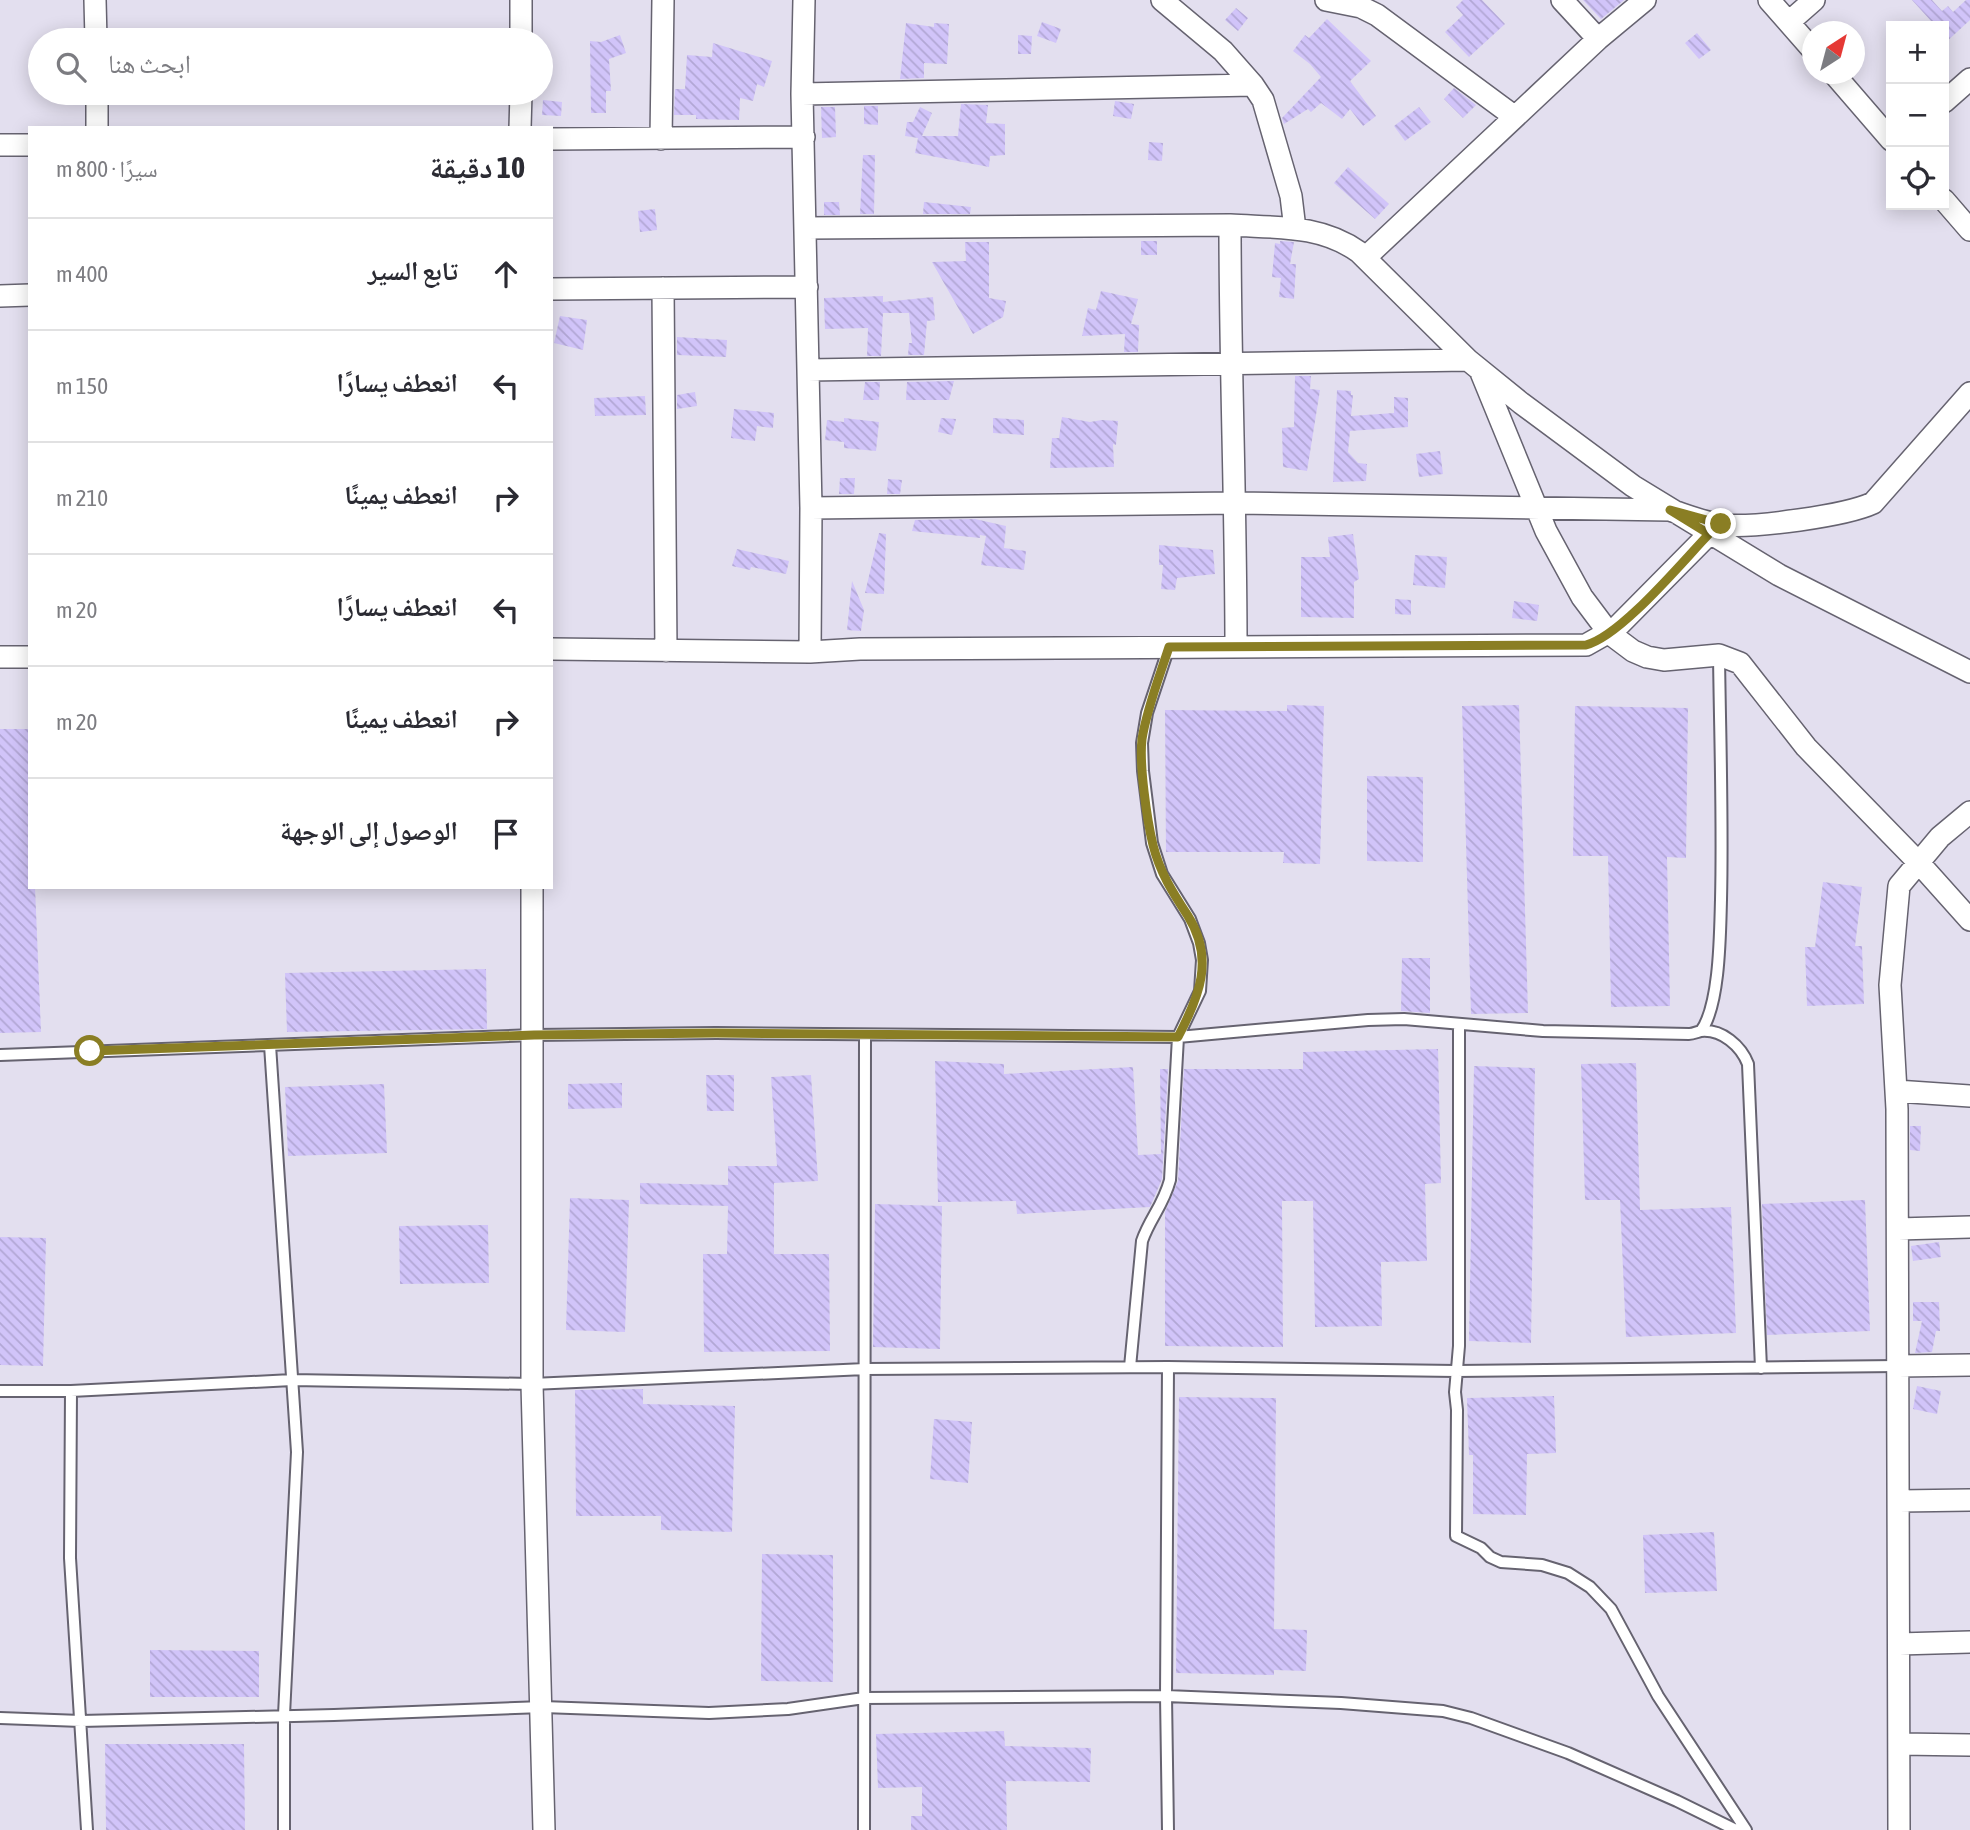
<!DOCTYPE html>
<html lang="ar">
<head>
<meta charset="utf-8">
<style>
	body { margin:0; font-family:"Asap Condensed","Noto Naskh Arabic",sans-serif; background:#f7f7f7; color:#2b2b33; direction:rtl }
	.controls { position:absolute; right:21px; top:21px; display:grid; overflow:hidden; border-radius:0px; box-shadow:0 4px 18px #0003 }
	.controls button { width:63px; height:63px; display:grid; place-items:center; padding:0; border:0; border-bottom:2px solid #e1e1e2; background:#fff; color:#2b2b33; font:35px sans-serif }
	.compass { position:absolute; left:1802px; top:21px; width:63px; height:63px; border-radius:50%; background:#fff; box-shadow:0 4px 18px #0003; rotate:36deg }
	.stop { position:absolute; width:21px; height:21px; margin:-16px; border:5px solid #8a7e24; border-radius:50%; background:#fff }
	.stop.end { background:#8a7e24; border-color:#fff; box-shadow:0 2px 7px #0008 }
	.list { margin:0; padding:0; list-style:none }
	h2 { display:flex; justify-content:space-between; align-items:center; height:91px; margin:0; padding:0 28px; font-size:30px }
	h2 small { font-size:23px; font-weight:400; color:#7c7c81 }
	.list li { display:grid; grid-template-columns:46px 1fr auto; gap:21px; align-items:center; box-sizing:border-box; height:112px; padding:0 28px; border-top:2px solid #e1e1e2 }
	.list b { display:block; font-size:26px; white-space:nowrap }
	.list em { font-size:23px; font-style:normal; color:#7c7c81 }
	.icon { flex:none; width:38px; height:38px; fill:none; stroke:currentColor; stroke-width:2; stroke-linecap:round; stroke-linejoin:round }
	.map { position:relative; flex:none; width:1970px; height:1830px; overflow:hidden; direction:ltr }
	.search { position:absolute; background:#fff; box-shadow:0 4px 18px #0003; left:28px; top:28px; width:525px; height:77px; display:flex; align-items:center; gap:18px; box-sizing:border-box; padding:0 24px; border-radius:38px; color:#7c7c81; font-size:26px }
	.panel { position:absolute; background:#fff; box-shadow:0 4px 18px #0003; left:28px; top:126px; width:525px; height:763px; border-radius:0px; direction:rtl }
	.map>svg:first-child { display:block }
	.building { fill:url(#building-back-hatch) }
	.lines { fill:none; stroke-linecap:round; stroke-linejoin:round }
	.service-casing { stroke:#666370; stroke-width:14 }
	.minor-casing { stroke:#666370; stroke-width:24 }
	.service { stroke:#fff; stroke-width:10 }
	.minor { stroke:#fff; stroke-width:21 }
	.route { stroke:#8a7e24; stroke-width:9 }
</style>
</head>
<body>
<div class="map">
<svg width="1970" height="1830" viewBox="0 0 1970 1830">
	<defs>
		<pattern id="building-back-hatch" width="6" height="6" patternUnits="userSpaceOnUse" patternTransform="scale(1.75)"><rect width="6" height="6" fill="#d1c4f9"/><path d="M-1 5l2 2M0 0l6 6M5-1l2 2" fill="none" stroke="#b2a7d5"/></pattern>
	</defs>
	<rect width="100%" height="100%" fill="#e3dfef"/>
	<path class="building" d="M1463,0H1482L1505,24L1469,57L1445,32L1463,15L1456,7Z
		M1583,0H1624L1601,19Z
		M1912,0H1932L1942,11L1948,6L1953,12L1966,0H1970V20L1944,44V26H1926L1931,21Z
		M1236,8L1248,18L1238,31L1225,20Z
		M1327,19L1371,61L1350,81L1376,116L1363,126L1350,109L1342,119L1321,103L1311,112L1308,109L1284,124L1282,118L1321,77L1310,64L1293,51L1305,35L1309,38Z
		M1042,22L1061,29L1056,43L1037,36Z
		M906,23L934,27V23L949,24L947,64L924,63V78L900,79Z
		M1697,33L1711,50L1699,59L1685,43Z
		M620,35L626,53L609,59L611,91H606V113H591L590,41L601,42Z
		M1018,35L1032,36L1031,54H1018Z
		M713,43L772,61L764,87L757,84L753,101L740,98L739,120L696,119V115H674L675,89H685L687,55L712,57Z
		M1454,88L1476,105L1463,118L1444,99Z
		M543,100L562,102L561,116L542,115Z
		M1115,101L1134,104L1131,119L1113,116Z
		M961,104L988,105L986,123L1005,124V155L990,156L989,167L915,153L918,138L905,136L907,122H913L920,107L932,113L922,136H958Z
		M864,106H878V125L864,124Z
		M821,107H835L836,137L822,138Z
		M1419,107L1431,122L1405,141L1394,126Z
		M1149,142L1163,143L1162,161L1148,160Z
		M863,155H875L874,214H860Z
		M1348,167L1389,204L1375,219L1334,183Z
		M824,202H839L840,215H824Z
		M924,202L971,207L970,214H923Z
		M655,209L657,230L640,232L638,211Z
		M1141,241H1157V255H1141Z
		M1280,241L1294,242L1290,264H1296L1294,299L1279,297L1281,278L1272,277L1275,243L1280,244Z
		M965,242H989V298L1006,301L1003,317L973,334L932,262L966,261Z
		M1101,291L1138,299L1131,324L1139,325L1138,352H1124L1125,334L1082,336L1088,308L1096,310Z
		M883,296V302L933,297L935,320L927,321L924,355H908L909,343H912L909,313H883L881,356H867L868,328L825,329L824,298Z
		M560,316L587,320L583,350L554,343Z
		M677,337L727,340L726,357L677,355Z
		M1295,376H1311L1310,389L1320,390L1307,471L1283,467L1282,428L1294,427Z
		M954,381L949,400H906L907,382Z
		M865,382H880L879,400H863Z
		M1337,390L1351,391V395H1353L1351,416L1394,413V397L1408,398V427L1350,431L1348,452L1358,463L1367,464L1366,481L1333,482Z
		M695,392L697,406L677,409V395Z
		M645,396L646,415L595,416L594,398Z
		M734,409L774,413L773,428L757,426L755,441L731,438Z
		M1062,417L1090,422L1102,420L1118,421L1116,445L1113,444L1114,467L1050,468L1052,438H1059Z
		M844,418L879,422L876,451L844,448V442L825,440L827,420L844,422Z
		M941,418L956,419L952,435L938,432Z
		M993,418L1024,420V435L993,433Z
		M1440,451L1443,474L1419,477L1416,454Z
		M840,478H855L854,494H839Z
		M888,479L902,480L900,494H887Z
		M975,519L1006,526L1004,548L1026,551L1024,570L981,565L986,536L980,535V538L912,531L915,520Z
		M879,533L886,534L884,594L865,593Z
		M1353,534L1359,579L1354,582V618L1301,617V557H1330L1328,537Z
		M1159,545L1213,550L1215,574L1177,578L1175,590L1161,589L1163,565H1159Z
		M737,549L789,561L786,574L751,567L750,570L732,566Z
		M1415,555L1447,557L1445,588L1413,585Z
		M852,581L864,610L861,631L847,630Z
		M1395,599L1411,600V615L1395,614Z
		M1514,601L1539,605L1537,621L1512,618Z
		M1287,705L1324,706L1320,864L1283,863L1284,852H1166L1165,710L1287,711Z
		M1519,705L1528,1013L1471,1014L1462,706Z
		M1575,706L1688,708L1686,858L1667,857L1670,1006L1611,1007L1608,856H1573Z
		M0,729H30V887H35L41,1032L0,1033Z
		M1367,776L1423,777V862L1367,861Z
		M1823,882L1862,887L1855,946H1862L1864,1004L1807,1006L1805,947H1815Z
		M1402,958H1430V1013L1401,1011Z
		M486,969L487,1029L287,1032L285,973Z
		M1438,1049L1441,1183L1425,1184L1427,1261L1381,1262L1382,1326L1315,1327L1313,1201H1282L1283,1347L1165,1346V1212L1178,1181L1184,1069H1303V1052Z
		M935,1061L1004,1064V1074L1133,1067L1138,1155L1161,1154L1160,1069H1168L1162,1179L1150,1207L1017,1214L1016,1201L938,1202Z
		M1636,1063L1640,1210L1731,1207L1736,1333L1626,1337L1620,1200H1585L1581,1064Z
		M1474,1066L1535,1068L1531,1343L1469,1341Z
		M706,1075H734V1111H707Z
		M811,1075L818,1181L774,1183V1254H829L830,1351L704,1352L703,1254H727L728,1206L640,1204V1183L728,1185V1166H777L771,1077Z
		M622,1083V1108L568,1109V1084Z
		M384,1084L387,1153L288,1156L285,1087Z
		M1910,1126H1921L1920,1151L1910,1150Z
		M570,1198L629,1200L625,1332L566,1330Z
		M1865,1200L1870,1331L1767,1335L1762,1204Z
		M875,1204L942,1206L940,1349L873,1347Z
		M488,1225L489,1283L400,1284L399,1226Z
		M0,1237L46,1238L43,1366L0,1365Z
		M1939,1242L1941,1257L1913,1261L1911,1246Z
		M1913,1302H1939L1940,1331H1936L1932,1352L1915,1353L1922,1321H1913Z
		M1917,1386L1941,1391L1937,1414L1913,1409Z
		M643,1389V1404L735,1406L732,1532L661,1530V1516H576L575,1390Z
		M1554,1396L1556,1453L1527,1454L1526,1515L1473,1514V1455H1469L1467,1398Z
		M1179,1397L1276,1398L1274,1629L1307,1630L1306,1671L1274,1670V1675L1176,1673Z
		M934,1419L972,1422L968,1483L930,1479Z
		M1714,1532L1717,1591L1645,1593L1643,1535Z
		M762,1554L833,1555V1682L761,1681Z
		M150,1650L259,1651V1697H150Z
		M1004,1731L1005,1746L1091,1748L1090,1782L1006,1781L1007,1830H911V1816H922V1787L878,1788L876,1734Z
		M105,1744H244L245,1830H106Z"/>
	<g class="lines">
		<defs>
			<path id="service" d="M1459,1025V1346L1455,1392L1457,1410L1456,1536L1481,1548L1490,1557L1501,1562L1542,1565L1568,1573L1590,1587L1611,1609L1658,1696L1746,1830
				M1701,1031C1720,1005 1720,933 1721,900C1723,819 1720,737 1719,655
				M270,1045L297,1452L284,1715V1830
				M0,1055L534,1035L716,1033L1178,1037L1368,1020L1404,1019L1543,1031L1689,1034C1693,1034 1697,1032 1701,1031C1722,1029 1741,1046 1748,1064L1761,1368
				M1130,1367L1142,1241C1150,1218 1163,1206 1170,1180L1178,1037L1200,991L1202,960L1199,943L1190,919L1162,874L1152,843L1143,771L1142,743L1147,713L1169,647
				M0,1391H71L292,1380L532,1384L865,1369L1168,1367L1456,1371L1898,1366
				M71,1391L70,1558L87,1830
				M0,1718L81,1721L334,1715L543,1707L709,1713L788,1709L864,1698L1166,1696L1341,1703L1443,1711L1471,1718L1568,1753L1677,1801L1736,1830
				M864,1830L865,1035
				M1168,1830L1166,1696L1168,1367"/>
			<path id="minor" d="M95,0L96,40
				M804,0L802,94L811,508L810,652
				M1162,0L1223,51L1253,85L1263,100L1291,196L1295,229
				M1326,0L1361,7L1377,15L1515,117
				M1562,0L1598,39L1645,0
				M1769,0L1812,49
				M1789,22L1814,0
				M521,40V0
				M1834,74L1891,140
				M97,93V128
				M802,94L1253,85
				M1944,102L1970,79
				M520,128L521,93
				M551,139L804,137
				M661,139L663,0
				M0,145H30
				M1944,200L1970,230
				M1230,225C1230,366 1236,506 1236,647
				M806,228L1230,225C1276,228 1320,224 1359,252L1468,360L1521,403L1633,486L1779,575L1970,672
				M1365,258L1598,39
				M663,288L666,651
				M551,289L807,287
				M0,296L30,295
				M808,370L1468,360
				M1480,370L1546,531L1582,597L1609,633L1633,651L1647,657L1664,660L1719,655L1740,663L1806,747L1919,863L1970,920
				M811,508L1236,503L1670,510C1688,516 1705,523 1723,525C1754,528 1845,516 1873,503L1970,393
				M551,649L810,652L860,649L1586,645L1616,628L1709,534
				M0,657H30
				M532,887V1384L544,1830
				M1896,1091L1970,1096
				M1898,1229L1970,1227
				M1898,1366L1970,1365
				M1899,1501L1970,1500
				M1899,1644L1970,1642
				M1900,1744L1970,1745
				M1899,1830L1897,1109L1890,985L1899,886L1940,837L1970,812"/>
		</defs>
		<use href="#service" class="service-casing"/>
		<use href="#minor" class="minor-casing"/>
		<use href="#service" class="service"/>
		<use href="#minor" class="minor"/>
	</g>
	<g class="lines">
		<path class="route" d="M90,1051L534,1035L716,1033L1178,1037C1199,997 1215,959 1188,916C1173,893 1160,873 1153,845C1147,820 1139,765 1142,739C1147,708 1159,678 1169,647L1586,645C1621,636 1682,562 1709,534L1670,510L1721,524"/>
	</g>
</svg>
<div class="controls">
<button>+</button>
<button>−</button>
<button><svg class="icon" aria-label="locate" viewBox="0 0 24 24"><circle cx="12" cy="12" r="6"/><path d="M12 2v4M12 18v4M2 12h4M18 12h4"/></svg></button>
</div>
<svg class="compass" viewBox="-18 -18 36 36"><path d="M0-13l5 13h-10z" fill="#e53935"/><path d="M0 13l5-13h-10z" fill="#7c7c81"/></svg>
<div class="stop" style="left:90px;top:1051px"></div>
<div class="stop end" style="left:1721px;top:524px"></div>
<div class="search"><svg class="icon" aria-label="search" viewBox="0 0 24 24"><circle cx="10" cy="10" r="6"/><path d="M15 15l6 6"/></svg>ابحث هنا</div>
<section class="panel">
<h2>10 دقيقة<small>سيرًا · 800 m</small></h2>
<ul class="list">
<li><svg class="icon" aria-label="ahead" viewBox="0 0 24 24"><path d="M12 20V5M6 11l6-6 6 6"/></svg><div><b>تابع السير</b></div><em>400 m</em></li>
<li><svg class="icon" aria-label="left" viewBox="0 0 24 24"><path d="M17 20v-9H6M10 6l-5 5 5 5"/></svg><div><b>انعطف يسارًا</b></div><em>150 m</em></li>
<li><svg class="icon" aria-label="right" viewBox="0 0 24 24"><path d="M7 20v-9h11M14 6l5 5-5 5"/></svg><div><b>انعطف يمينًا</b></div><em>210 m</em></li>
<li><svg class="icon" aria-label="left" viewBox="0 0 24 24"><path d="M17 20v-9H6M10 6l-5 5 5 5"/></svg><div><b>انعطف يسارًا</b></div><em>20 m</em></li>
<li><svg class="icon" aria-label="right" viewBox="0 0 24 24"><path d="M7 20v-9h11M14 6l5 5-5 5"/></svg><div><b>انعطف يمينًا</b></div><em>20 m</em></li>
<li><svg class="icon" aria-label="arrive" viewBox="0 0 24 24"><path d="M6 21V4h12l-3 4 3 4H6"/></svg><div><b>الوصول إلى الوجهة</b></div></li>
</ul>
</section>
</div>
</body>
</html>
